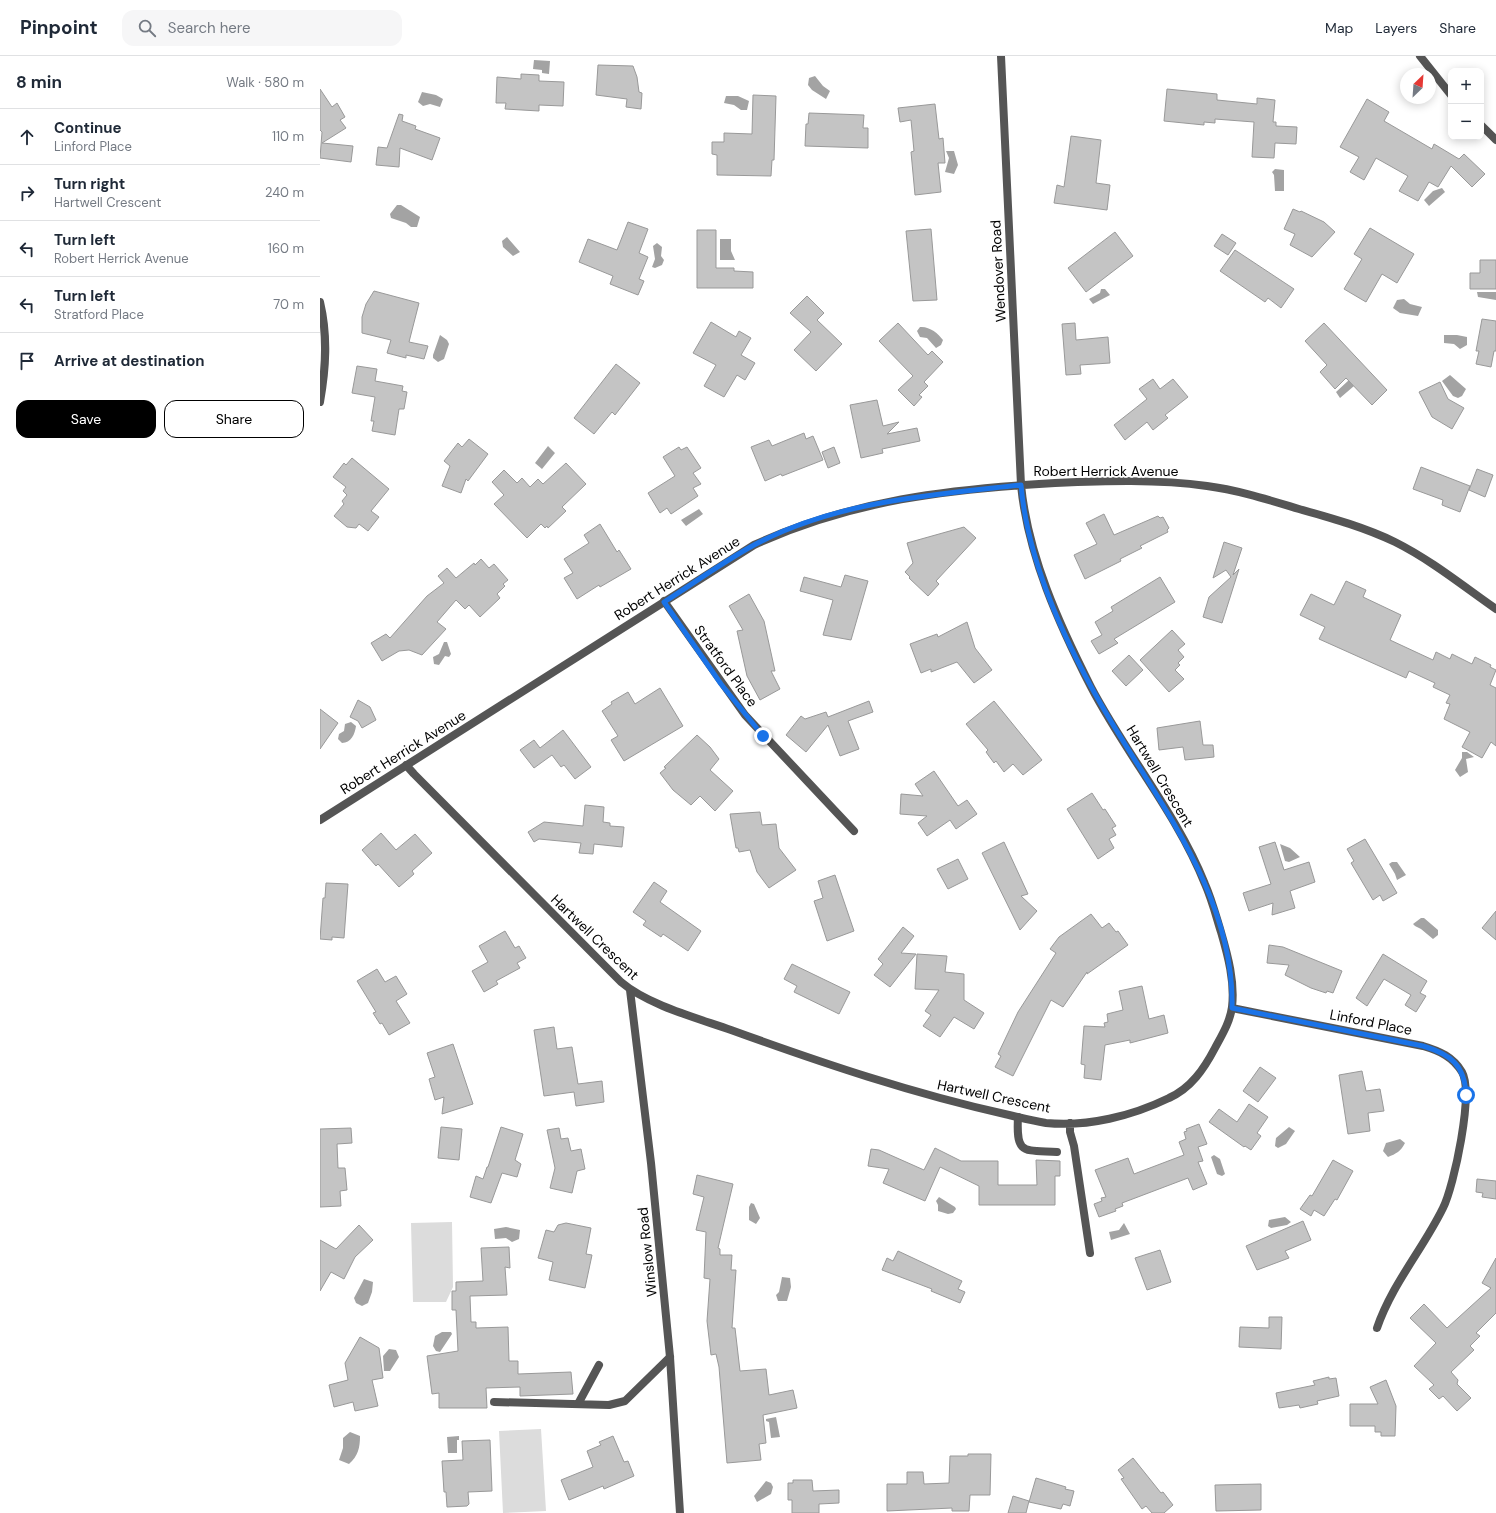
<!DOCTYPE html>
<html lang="en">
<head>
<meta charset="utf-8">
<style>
	body { margin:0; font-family:"DM Sans",sans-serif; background:#f6f6f7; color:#1f2937 }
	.controls { position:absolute; right:12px; top:12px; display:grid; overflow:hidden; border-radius:8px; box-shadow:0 2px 10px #0003 }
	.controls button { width:36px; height:36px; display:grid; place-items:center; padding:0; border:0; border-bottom:1px solid #e0e1e3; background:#fff; color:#1f2937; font:20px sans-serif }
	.compass { position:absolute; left:1080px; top:12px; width:36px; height:36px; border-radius:50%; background:#fff; box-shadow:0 2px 10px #0003; rotate:25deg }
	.stop { position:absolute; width:12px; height:12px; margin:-9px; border:3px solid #1a73e8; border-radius:50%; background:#fff }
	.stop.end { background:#1a73e8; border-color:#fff; box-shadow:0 1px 4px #0008 }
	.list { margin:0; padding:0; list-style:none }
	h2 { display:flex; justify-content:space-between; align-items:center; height:52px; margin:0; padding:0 16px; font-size:17px }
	h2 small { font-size:13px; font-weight:400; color:#747a83 }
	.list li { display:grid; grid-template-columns:26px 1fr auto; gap:12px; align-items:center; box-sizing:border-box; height:56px; padding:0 16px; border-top:1px solid #e0e1e3 }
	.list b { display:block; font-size:15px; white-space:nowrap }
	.list p { margin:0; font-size:13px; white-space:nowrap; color:#747a83 }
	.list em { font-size:13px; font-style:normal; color:#747a83 }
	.actions { display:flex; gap:8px; padding:12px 16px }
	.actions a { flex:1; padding:9px 0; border:1px solid #000; border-radius:12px; text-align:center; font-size:14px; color:#000 }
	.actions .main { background:#000; color:#fff }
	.icon { flex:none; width:22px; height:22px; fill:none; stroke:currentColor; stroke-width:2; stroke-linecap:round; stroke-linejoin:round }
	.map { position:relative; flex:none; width:1176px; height:1457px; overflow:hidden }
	header { display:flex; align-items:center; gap:24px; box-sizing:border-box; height:56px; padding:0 20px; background:#fff; border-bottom:1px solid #e0e1e3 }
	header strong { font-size:19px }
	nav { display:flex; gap:22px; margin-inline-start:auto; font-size:14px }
	.search { width:280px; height:36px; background:#f6f6f7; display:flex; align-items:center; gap:10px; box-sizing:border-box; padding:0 14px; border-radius:12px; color:#747a83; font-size:15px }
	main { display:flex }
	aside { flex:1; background:#fff }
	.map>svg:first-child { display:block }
	.green { fill:#dcdcdc }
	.water { fill:#a3a3a3 }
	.building { fill:#c4c4c4; stroke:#999 }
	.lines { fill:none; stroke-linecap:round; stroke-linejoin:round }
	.service { stroke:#555; stroke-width:8 }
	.minor { stroke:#555; stroke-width:8 }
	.tertiary { stroke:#555; stroke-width:8 }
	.route { stroke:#1a73e8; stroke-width:5 }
	.labels { text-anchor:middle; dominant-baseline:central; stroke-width:3.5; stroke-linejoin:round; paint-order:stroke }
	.street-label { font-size:14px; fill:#000; stroke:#fff }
</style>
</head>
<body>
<header>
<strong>Pinpoint</strong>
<div class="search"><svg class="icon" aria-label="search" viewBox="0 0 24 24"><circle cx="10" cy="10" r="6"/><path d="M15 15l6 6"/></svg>Search here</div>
<nav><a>Map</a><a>Layers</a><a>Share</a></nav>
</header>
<main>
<aside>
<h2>8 min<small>Walk · 580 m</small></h2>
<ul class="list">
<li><svg class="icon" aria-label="ahead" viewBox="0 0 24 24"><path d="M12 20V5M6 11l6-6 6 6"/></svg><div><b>Continue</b><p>Linford Place</p></div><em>110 m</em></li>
<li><svg class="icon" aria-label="right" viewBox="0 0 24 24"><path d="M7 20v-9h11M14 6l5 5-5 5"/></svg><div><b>Turn right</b><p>Hartwell Crescent</p></div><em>240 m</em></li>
<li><svg class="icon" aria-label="left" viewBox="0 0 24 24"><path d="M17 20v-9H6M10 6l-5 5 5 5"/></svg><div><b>Turn left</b><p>Robert Herrick Avenue</p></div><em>160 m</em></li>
<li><svg class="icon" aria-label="left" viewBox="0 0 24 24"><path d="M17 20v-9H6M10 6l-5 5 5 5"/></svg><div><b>Turn left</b><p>Stratford Place</p></div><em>70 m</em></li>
<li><svg class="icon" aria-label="arrive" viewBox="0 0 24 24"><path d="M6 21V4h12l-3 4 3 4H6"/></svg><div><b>Arrive at destination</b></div></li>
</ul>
<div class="actions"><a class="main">Save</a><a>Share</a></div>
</aside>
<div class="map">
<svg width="1176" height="1457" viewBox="0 0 1176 1457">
	<rect width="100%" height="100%" fill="#fff"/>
	<path class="green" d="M132,1166L133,1231L126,1246H93L91,1167Z
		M221,1373L226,1455L183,1457L179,1375Z"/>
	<path class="water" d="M214,4L230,5L229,18L222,17V14L213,13Z
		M495,20L503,30L510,35L506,43L492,34L488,29L489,22Z
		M102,36L116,39L123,43L120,51L110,48L103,50L98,46Z
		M406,40H418L429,45L427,54H421L414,49L404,47Z
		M626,95H634L638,109L634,118L625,116L629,102Z
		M955,113L964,114V135H955L954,119L952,116Z
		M1122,132L1125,136L1109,150L1104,144L1113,135Z
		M77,149H81L100,161L97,171H91L86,167L71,162L70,158Z
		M187,181L200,196L193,200L183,191L182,185Z
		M400,183H411V195L415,204H400Z
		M337,187L342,191L341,200L344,204L342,209L335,212L332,211L335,203L333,190Z
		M781,233H785L790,239L773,248L769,243L780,237Z
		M1157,236H1176V244L1158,241Z
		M1084,243L1090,248L1102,251L1098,260L1080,257L1073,252L1077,244Z
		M600,271C609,270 618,277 623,284L621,289L616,292L607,282L600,281L597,275Z
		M120,279L127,284L129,288L124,303L118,306L113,302V299Z
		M1124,279H1137L1147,281V289L1140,293L1134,288L1124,287Z
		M1130,319L1146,333L1142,340L1138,342L1133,340L1122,325Z
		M1029,324L1034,330L1020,342L1016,336Z
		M228,390L235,397L222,413L215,407Z
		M379,453L383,458L366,470L361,464Z
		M124,586H127L131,598L129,601L125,600L119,609L114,608L113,601L119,598Z
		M31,666L36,670C35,678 31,687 22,687L18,683L19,678L24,675L25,668Z
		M1142,696H1147L1154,701L1146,703L1148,716L1140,721L1135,714L1142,702Z
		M960,788L970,792L980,801L969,806L965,805Z
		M1072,806H1077L1086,819L1077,824L1075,818L1069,808Z
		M1101,862H1104L1118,874V879L1113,883L1101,873L1095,870L1093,868Z
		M969,1071L975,1075L966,1088L958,1092L955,1090L956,1082Z
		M1080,1083L1085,1087C1081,1095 1076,1098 1068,1101L1063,1095L1066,1087Z
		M894,1099L900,1103L905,1118L902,1120L897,1118L891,1101Z
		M619,1141L635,1151L636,1153L633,1157L628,1158L618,1155V1149L616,1145Z
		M431,1147L434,1148L440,1162L436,1168L429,1164V1151Z
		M965,1161L971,1166L967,1169L951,1172L948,1170L949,1164Z
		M804,1167L810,1178L791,1184L789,1176L799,1174Z
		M186,1171L200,1174L199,1183L192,1186L186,1182L175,1183L174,1173Z
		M462,1221L470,1222L471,1231L467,1245H458L456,1239L459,1236Z
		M44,1223L53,1226L52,1236L48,1247L42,1250L36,1247L34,1242Z
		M122,1276H131L132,1278L120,1296L116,1295L113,1290L115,1280Z
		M69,1293L76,1294L79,1301L70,1315H64L63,1300Z
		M456,1361L460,1381L451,1382L449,1366L446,1365V1363Z
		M30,1376L40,1380C40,1392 38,1400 29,1408L19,1404L23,1392V1382Z
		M139,1380V1384H137V1397H128L127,1381Z
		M446,1425L451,1427L453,1431L451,1438L437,1446L434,1440Z"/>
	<path class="building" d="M278,9L313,10L317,21L319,36L322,37L321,53L306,51L307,43L276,39Z
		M201,18L219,19V25L244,26L243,50L219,49V55L185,53L186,47H176L177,21L201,23Z
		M0,33L12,51L17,47L25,61L20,64L26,72L2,87L33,90L31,106L0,102L2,76L0,74Z
		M847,33L897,38V44L937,48V42L955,44L953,66H956V70L977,71L976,88L955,87L954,102L932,101L934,66L895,63V67L884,66V69L844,65Z
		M433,39L456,40L454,104H452L451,120L397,119V99L392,98V86H404V77L432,78Z
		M1047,43L1069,56L1064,65L1112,93L1114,88L1139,103L1144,98L1165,118L1152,131L1131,110L1118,131L1109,126L1098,145L1079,135L1088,120L1056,102L1044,124L1030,116L1039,101L1020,91Z
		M615,48L619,83L623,82L625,107H618L621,136L595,139L591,96L594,95L591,64L580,66L578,52Z
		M489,57L544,59L543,72H548V92L485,90L486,68H488Z
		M79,58L83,59L82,65L96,70L95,73L120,82L112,104L80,92L79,111L56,109L58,91L67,92Z
		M751,80L781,84L776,127L790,129L787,154L734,147L737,129L744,131Z
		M973,153L980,156L981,155L1004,166L1015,176L992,201L970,189L975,178L964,173Z
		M308,166L328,173L319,197L328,201L319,223L324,225L318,239L290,228L293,220L259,206L268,183L297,194Z
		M1050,172L1094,198L1077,227L1062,218L1046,246L1024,233L1042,203L1034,198Z
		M611,173L617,244L593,245L586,175Z
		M377,174H396V212H414V215L433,216V232H377Z
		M795,176L813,200L766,236L748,212Z
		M902,178L916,187L908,199L894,190Z
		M915,194L974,233L961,252L948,242L945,246L900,215Z
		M1160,204H1176V233H1150V217H1160Z
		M54,235L99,247L89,286L108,290L104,303L86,299V302L67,297L71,284L42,277V261L46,248Z
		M487,240L504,257L497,264L522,288L496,315L474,294L491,276L470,257Z
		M1162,263L1176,265V295H1174L1171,311L1156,308L1159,295H1156Z
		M391,266L416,281L419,275L431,282L421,299L435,307L425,324L417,319L404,341L384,330L396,309L373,297Z
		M578,267L608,299L612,295L623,306L604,326L608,330L599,339L602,341L594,350L578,334L593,320L559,285Z
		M755,267L756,284L788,281L790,307L760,309L761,318L746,319L742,268Z
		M1004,267L1067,334L1052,349L1026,322L1015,333L1000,316L1007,309L985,285Z
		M296,308L320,327L295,359L292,356L274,378L254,362Z
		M37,310L57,313L55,325L83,330L82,335L87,336L84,353H79L75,379L52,375L54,365H51L55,341L32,337Z
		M833,323L840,333L853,323L868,341L845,359L848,362L833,374L827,366L805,384L794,369L827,343L819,333Z
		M1120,326L1128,343L1144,352L1132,373L1112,361L1099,336Z
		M557,344L563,370L579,366L567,378L597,372L600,385L562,393L563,397L541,402L530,349Z
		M484,377L486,383L493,380L503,404L462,420L461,418L445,425L431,391L449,384L452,390Z
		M149,383L168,398L148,425L146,423L141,437L122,430L130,410L124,405L138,387L142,391Z
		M359,391L361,394L367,391L381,412L373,417L381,428L373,432L378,440L351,458L347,452L340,457L328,437L355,420L343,401Z
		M514,391L520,407L508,412L502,396Z
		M32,402L69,433L51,455L59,461L48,475L39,468L36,472L27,471L14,460L24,448L22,445L27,439L23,435L26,431L13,421L24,407L26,409Z
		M246,407L266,428L242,451L246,455L228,472L227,470L225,472L221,468L207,482L174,448L184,439L172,426L184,414L197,427L202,422L210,431L218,423L223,428Z
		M1101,411L1150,430L1140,456L1122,449L1123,444L1093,433Z
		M1157,413L1173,419L1165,441L1149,434Z
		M784,458L794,479L838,460L840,462L843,461L849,472L847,474L848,476L820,490L822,492L800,503L801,505L765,523L754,499L777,488L766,467Z
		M280,468L297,496L299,494L311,513L280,531L279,529L257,543L244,522L253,517L244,503L269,487L264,479Z
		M644,471L656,482L616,525L619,528L608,540L589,522L590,521L585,516L593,507L587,487Z
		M904,486L922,492L913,519L919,513L902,567L883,561L889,541L911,521L906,514L893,522Z
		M161,503L169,512L174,508L188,524L183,528L185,530L177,538L180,542L160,561L149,549L145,553L136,544L117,566L126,573L102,599L89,594L79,595L62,605L51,587L66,578L70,582L107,540L124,527L118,520L127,512L136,522L154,507L155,509Z
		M525,519L548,525L531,584L503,579L513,544L480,535L484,521L521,531Z
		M840,521L855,546L794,583L798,587L779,598L771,585L782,579L775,566L793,555L791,551Z
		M1026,525L1046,534L1043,541L1081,559L1070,584L1113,604L1116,596L1130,603L1132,598L1152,608L1155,601L1171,609L1170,611L1176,614L1170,629L1176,632V690L1171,686L1162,702L1142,691L1150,676L1124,663L1130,648L1126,647L1130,639L1113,631L1115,627L1089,615L1086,622L999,583L1005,571L980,559L991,538L1014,549Z
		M429,538L444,565L455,615H451L460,633L440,644L427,620L417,575L423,574L409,550Z
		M647,566L655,592L672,614L654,627L637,606L611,616V613L601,617L590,588L617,578L618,581Z
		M852,574L865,588L858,594L864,601L858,607L860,609L855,614L864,623L849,636L820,604Z
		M809,599L823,614L806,630L792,615Z
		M340,632L363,670L304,705L291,684L298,680L282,655L292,648L291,646L308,636L315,648Z
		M38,644L50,651L56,664L42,672L38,665L30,661Z
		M549,645L553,656L528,665L539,693L520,700L508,669L486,696L466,679L481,660L485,663L506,656L508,661Z
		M674,645L722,704L703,719L693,708L684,716L676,705L674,707L666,696L668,694L646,668Z
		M0,653L18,667L0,693Z
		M880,665L883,689H893L894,701L865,704L863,691L839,694L837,672Z
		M243,674L271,711L255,723L244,709L241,711L232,699L214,712L200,694L214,684L220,692Z
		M377,679L390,691L399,703L390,714L413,735L395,755L380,740L371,749L353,734L340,717L346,712L344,711Z
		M614,715L638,750L647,744L657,758L636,773L630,764L607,780L598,767L607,760L580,758L581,738L603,740L595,728Z
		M772,737L783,754L785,753L796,770L792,772L796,779L789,783L794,792L778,803L747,753Z
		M265,749L284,751L283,766L290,767V770L304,771L302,791L274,788L273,798L259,797L261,787L219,783L214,786L208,776L224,766L263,770Z
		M440,756L442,769L456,768L459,792L476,814L449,832L437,816L430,794L419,796L418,792H416L410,758Z
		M61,777L76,794L95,778L112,797L92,815L94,818L79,831L58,808L56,810L42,794Z
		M1045,783L1077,837L1063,845L1060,839L1053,844L1031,807L1034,805L1027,793Z
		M684,786L708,838L701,840L717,855L700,874L662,797Z
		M955,786L964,814L989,806L995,826L970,835L975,852L952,859L953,847L929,855L923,837L951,828L939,791Z
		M638,803L648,823L628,833L617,813Z
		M515,819L534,875L507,885L494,845L503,842L498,825Z
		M334,826L347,835L340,846L381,875L368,895L343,878L341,881L323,869L326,865L313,856Z
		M6,827L28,828L24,882L12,881V884L0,883L3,842H5Z
		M1176,855V884L1162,872Z
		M771,858L782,872L789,867L796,876L798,875L808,889L767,918V916L743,951L731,944L693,1020L675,1011L681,1000L678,998L698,956L736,897L730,893L739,881Z
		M583,871L594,880L581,897L596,898L570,931L554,919L563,908L558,903Z
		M185,875L195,892L199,890L206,902L197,907L200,912L176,925L178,928L164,936L152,915L168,906L159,890Z
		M949,889L963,891L1022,915L1013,937L1007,935L1006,937L991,932L965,919L969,909L947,907Z
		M597,898L627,900L625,916L644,918V944L664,957L654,973L634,961L620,981L603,970L611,959L605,955L619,934L595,933Z
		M1063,898L1107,925L1100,937L1106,940L1096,956L1085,949L1091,939L1064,923L1047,950L1036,942Z
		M472,908L530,936L519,958L474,936L477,930L464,923Z
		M57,913L65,926L76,920L87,938L76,945L90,967L69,979L62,967L60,968L53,957L56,956L37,925Z
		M822,930L829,963L844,959L848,977L810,987V984L785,989L781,1024L764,1022L765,1009L761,1008L764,970L785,971L784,967L788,966L787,958L803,954L799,935Z
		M234,971L237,993L252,991L258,1028L282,1025L284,1046L256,1050L254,1036L224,1040L214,974Z
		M133,988L153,1048L122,1058L124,1041L115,1044L109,1023L115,1021L107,997Z
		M940,1011L956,1022L938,1046L923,1035Z
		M1042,1015L1046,1035L1060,1033L1064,1055L1048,1057L1050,1075L1028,1078L1019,1019Z
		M929,1048L948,1061L937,1077L941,1080L931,1094L925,1090L924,1091L889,1066L899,1053L917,1066Z
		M879,1068L887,1088L878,1091L883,1105L878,1106L887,1128L873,1134L868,1122L802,1147L803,1150L795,1153L796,1155L779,1161L774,1148L782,1145L781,1142L786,1141L775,1114L808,1102L814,1118L864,1099L859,1086L866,1083L864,1076L867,1075L866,1073Z
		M121,1071L142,1073L139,1104L118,1102Z
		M181,1071L203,1078L195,1104L201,1108L197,1121L182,1117L171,1147L150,1141L156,1120L163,1123L167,1111H168Z
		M31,1072L32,1087L17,1088L18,1112H25L27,1134L20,1135L21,1150L0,1151V1073Z
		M239,1072L241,1083L248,1082L251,1095L261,1093L265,1113L257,1115L252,1137L230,1132L235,1112L227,1074Z
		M615,1092L641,1105H678V1129H717L716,1104L740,1105V1120H735V1149H659V1130L620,1111L605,1145L563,1127L569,1113L548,1110L551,1093L559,1094L604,1114Z
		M1013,1104L1033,1115L1017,1144L1015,1143L1004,1160L994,1154L991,1160L980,1153L990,1139L992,1140Z
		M377,1119L413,1128L398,1192L400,1193V1199H412L411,1214H416L412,1272H415L420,1315L446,1313L449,1339L473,1334L477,1352L443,1359L446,1387L439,1388L441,1404L407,1407L399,1311L396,1298L391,1299L387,1265L390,1223L384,1222L386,1176L376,1174L384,1141L373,1138Z
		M1157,1123L1176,1125V1143L1162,1141L1163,1137L1156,1136Z
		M983,1165L991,1184L965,1195L969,1202L937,1214L926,1190Z
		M246,1167L271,1172L266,1198L272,1199L265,1232L229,1224L233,1206L218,1202L226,1174L234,1176L238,1169Z
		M39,1169L53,1184L35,1201L24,1223L11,1216L0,1235V1184L16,1193Z
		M189,1191L190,1212L185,1211L187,1239L150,1240L151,1266H156V1272L188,1271L189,1305H198V1318L251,1316L253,1338L200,1340V1331L166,1332L167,1352H119V1337L112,1338L107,1300L138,1295L136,1254H132V1235H136V1226L163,1225L161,1192Z
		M840,1194L851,1226L827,1234L815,1202Z
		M578,1195L642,1225L638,1233L645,1236L640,1247L611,1235L612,1233L562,1214L567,1202L573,1205Z
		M1176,1202V1257L1156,1277L1160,1280L1150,1290L1154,1294L1131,1316L1138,1324L1137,1328L1151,1342L1137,1355L1123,1340L1119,1343L1109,1333L1114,1329L1094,1310L1116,1287L1090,1262L1104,1248L1127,1272L1171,1232L1162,1227Z
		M949,1261H962L961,1293L919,1291L920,1271L949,1272Z
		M40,1281L59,1292L63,1322L52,1324L58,1350L35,1355L33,1346L14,1351L9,1329L28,1324L25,1307Z
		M1009,1321V1323L1016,1322L1019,1340L997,1345L998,1348L980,1352L979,1349L959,1352L956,1337L995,1329L993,1325Z
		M1066,1324L1076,1350L1075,1380H1061V1376H1055V1370H1030V1348H1058L1050,1331Z
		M293,1380L304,1406L308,1405L314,1420L284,1433L283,1430L249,1444L241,1424L273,1411L267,1395L281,1389L279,1386Z
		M170,1384L172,1435L148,1436L149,1448L147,1450L127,1451L126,1436H124L122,1405L143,1404L142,1385Z
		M648,1398H671L670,1439H650L649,1455H632V1452L567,1455V1428H587V1416H603L604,1428L629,1427L630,1400H648Z
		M813,1402L841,1437L843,1436L853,1449L844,1457H832L826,1450L822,1453L801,1423L804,1422L798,1414Z
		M716,1422L746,1431L745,1433L754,1435L750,1450L743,1448L741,1453L709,1446Z
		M473,1424H492L493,1435L519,1434V1447L499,1448V1457H472V1444H468V1427H473Z
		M941,1428V1454L896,1455L895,1429Z
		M693,1440L709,1445L706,1457H688Z"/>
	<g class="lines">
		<path class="service" d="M698,1061C696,1099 703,1094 737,1096
			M174,1346L289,1349L305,1345L350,1301
			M258,1348L279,1309"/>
		<path class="minor" d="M0,246C8,280 6,312 0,346
			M344,545L425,659L534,775
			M86,709L94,718L301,926C328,949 377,962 411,974C502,1007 594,1038 689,1059C701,1062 714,1065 726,1067C768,1071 812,1060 849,1042C871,1032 884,1013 895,992C902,979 910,966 912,951C915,926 908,900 901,876C896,860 892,844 885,828C857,758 806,698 771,631C739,568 708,500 701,429L681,0
			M0,764L434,489C532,444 628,433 735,427C785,425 837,423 887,430C918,434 949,444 979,453C1011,462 1044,471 1075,486C1111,504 1143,530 1176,553
			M310,934L331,1107L350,1301L360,1457
			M912,952L1103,990C1120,995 1133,1001 1142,1016C1154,1037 1134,1130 1123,1152C1103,1193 1072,1228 1057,1272
			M750,1067V1076L754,1090L770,1197"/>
		<path class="tertiary" d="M1100,0L1131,39
			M1161,69L1176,84"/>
	</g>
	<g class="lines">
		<path class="route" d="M443,680L401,628L344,546C374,527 403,506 434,489C516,445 611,439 701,429C708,510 748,593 789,662C842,751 915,844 912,952L1103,990C1130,998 1145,1009 1146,1039"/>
	</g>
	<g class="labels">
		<g class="street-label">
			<text transform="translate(678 215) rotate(-93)">Wendover Road</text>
			<text x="786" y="415">Robert Herrick Avenue</text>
			<text transform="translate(357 522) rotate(-32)">Robert Herrick Avenue</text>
			<text transform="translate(406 610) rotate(54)">Stratford Place</text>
			<text transform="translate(83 696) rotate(-32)">Robert Herrick Avenue</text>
			<text transform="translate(840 720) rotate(59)">Hartwell Crescent</text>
			<text transform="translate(275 881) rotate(44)">Hartwell Crescent</text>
			<text transform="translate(1051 966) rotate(11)">Linford Place</text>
			<text transform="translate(674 1040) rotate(12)">Hartwell Crescent</text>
			<text transform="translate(327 1196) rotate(-96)">Winslow Road</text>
		</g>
	</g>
</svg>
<div class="controls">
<button>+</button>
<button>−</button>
</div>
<svg class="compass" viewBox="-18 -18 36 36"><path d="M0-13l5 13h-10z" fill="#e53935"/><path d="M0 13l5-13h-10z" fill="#747a83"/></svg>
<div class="stop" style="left:1146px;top:1039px"></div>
<div class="stop end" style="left:443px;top:680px"></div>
</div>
</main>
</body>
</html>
